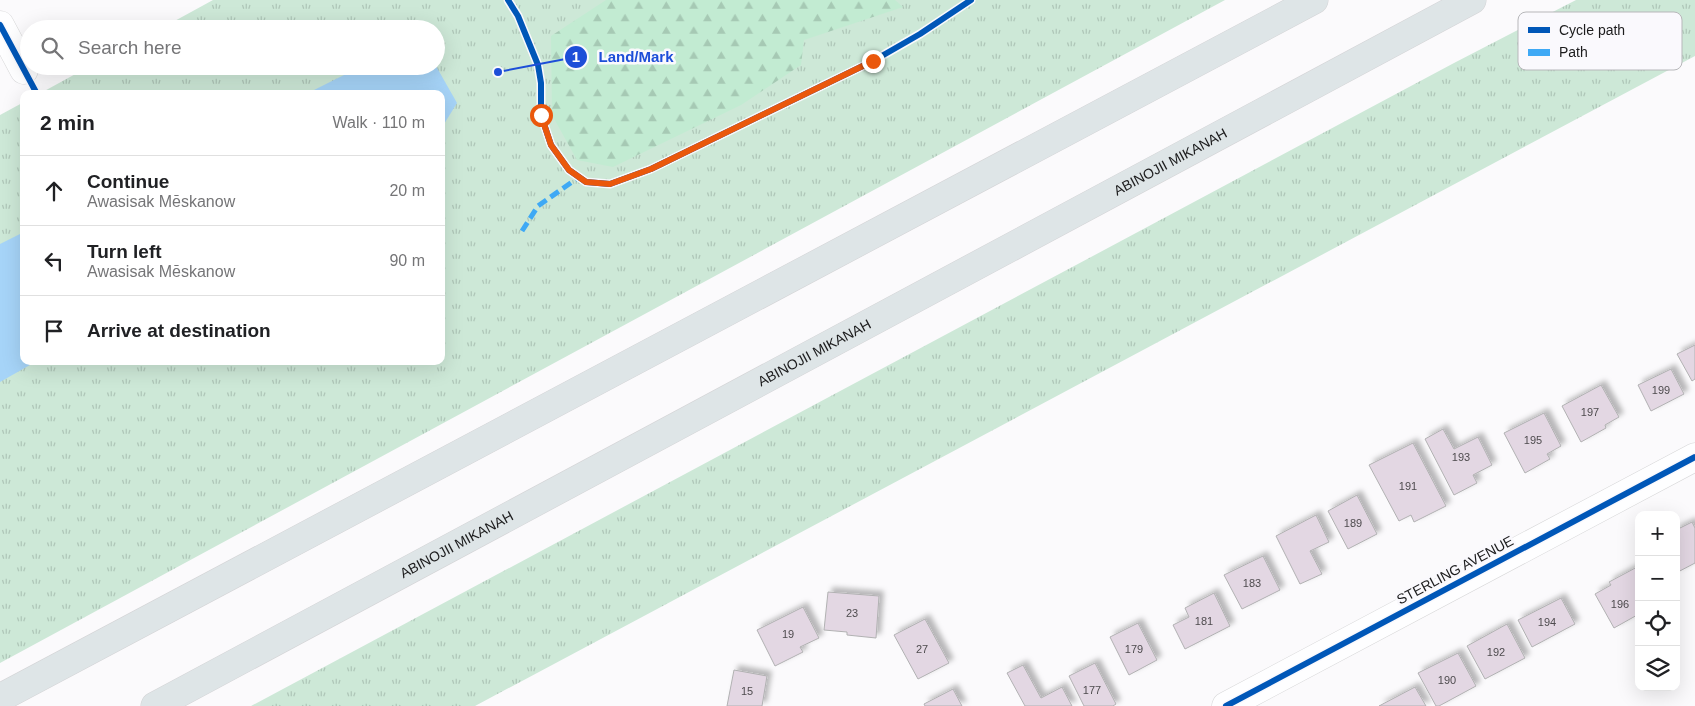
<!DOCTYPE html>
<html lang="en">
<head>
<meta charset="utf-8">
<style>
	body { margin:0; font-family:Arial,sans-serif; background:#f2f2f2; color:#202124 }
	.controls { position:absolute; right:15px; bottom:15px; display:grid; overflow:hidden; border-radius:10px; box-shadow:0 5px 20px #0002 }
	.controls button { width:45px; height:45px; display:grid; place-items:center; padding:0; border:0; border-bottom:1px solid #e0e0e0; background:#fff; color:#202124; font:25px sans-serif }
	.stop { position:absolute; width:15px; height:15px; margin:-11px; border:4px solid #ea580c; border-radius:50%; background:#fff }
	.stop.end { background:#ea580c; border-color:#fff; box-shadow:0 1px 5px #0008 }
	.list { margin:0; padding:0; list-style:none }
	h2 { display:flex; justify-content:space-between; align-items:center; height:65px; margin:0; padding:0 20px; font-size:21px }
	h2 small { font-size:16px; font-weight:400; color:#757577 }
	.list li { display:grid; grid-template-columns:32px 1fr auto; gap:15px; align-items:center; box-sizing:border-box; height:70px; padding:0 20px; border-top:1px solid #e0e0e0 }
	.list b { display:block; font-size:19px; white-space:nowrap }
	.list p { margin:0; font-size:16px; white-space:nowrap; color:#757577 }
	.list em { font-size:16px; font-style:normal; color:#757577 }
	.icon { flex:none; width:28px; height:28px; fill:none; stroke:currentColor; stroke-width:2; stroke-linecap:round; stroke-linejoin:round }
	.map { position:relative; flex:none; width:1695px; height:706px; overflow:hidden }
	.search { position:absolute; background:#fff; box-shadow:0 5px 20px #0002; left:20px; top:20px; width:425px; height:55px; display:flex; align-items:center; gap:12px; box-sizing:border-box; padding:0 18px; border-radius:28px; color:#757577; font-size:19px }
	.panel { position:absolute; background:#fff; box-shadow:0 5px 20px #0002; left:20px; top:90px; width:425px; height:275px; border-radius:10px }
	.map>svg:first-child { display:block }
	.grass { fill:url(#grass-tufts) }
	.forest { fill:url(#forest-firs) }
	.water { fill:#a6d4f8 }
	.building { fill:#e3d7e3; stroke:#b1b1b2; filter:url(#shadow) }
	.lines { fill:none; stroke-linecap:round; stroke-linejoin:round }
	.street-casing { stroke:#d7d7d8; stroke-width:29 }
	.primary-casing { stroke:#d4d4d6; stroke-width:29 }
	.street { stroke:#fefeff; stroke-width:28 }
	.primary { stroke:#dee5e7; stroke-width:28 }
	.quiet { stroke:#3fa9f5; stroke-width:5; stroke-dasharray:10 5; stroke-linecap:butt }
	.cycleway-casing { stroke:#faf9fd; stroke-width:9 }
	.cycleway { stroke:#0057b8; stroke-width:6 }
	.route { stroke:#ea580c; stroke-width:6 }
	.labels { text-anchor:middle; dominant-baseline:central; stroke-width:5; stroke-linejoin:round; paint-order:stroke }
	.number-label { font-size:11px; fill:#4e4b4e }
	.street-label { font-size:14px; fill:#1c1c1d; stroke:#faf9fd }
	.key { fill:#faf9fd; stroke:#b7b7ba; stroke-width:1 }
	.key-label { font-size:14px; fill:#1c1c1d }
	.leader { fill:none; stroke:#1d4ed8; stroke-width:2 }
	.callout-dot { fill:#1d4ed8; stroke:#faf9fd; stroke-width:2 }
	.mark-label { font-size:15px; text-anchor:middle; font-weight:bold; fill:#fff }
	.callout-label { font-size:15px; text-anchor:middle; font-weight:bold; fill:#1d4ed8; stroke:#faf9fd; stroke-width:5; stroke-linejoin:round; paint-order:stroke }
</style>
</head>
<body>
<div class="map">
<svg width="1695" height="706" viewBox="0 0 1695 706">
	<defs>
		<pattern id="grass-tufts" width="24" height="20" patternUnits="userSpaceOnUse" patternTransform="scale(1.25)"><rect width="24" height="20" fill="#cde8d7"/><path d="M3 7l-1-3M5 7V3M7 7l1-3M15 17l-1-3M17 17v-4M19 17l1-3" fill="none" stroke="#afc6b8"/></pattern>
		<pattern id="forest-firs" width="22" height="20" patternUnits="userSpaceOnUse" patternTransform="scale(1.25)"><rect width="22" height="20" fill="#c2ebd2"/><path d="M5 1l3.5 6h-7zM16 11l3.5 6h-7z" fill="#a6c9b4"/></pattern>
		<filter id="shadow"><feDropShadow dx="4.5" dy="-4.5" stdDeviation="2.5" flood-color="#0004"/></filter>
	</defs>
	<rect width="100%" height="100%" fill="#fbfafc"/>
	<path class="grass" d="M213,0H1225L0,663V115L24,102V361H441V94H39L90,66H436V29H160Z
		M1576,0H1695V56L475,706H251L1454,63Z"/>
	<path class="forest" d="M606,0H895L903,7L804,40L801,65L741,105L613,167L577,160L552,115L551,36Z"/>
	<path class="water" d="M362,66H436L457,103L441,129V94H306Z
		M24,232V361H37L0,382V244Z"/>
	<path class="building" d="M1695,345V379L1692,381L1677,354Z
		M1671,369L1684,394L1651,411L1638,385Z
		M1601,385L1619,417L1605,425L1606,428L1581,442L1562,406Z
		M1544,413L1561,446L1547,454L1550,459L1525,473L1504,433Z
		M1443,429L1454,449L1478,437L1492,465L1473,475L1477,483L1454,495L1425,439Z
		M1413,443L1446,506L1414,522L1411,515L1399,521L1369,465Z
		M1357,495L1377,534L1348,549L1328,511Z
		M1316,515L1329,542L1310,551L1322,574L1300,584L1276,536Z
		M1692,522L1695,528V563L1676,573V530Z
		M1263,556L1280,590L1242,609L1224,575Z
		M1639,566V614L1614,628L1595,594L1611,585L1609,582Z
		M828,592L879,596L876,638L847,635V632L824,630Z
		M1214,593L1230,626L1185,649L1173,625L1189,617L1185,608Z
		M1561,598L1575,624L1532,647L1518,620Z
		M803,607L819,638L800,647L803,652L775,666L757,630Z
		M925,619L949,663L918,679L894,635Z
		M1138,623L1157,660L1129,675L1110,637Z
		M1507,624L1525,658L1485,679L1467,646Z
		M1458,653L1476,686L1439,706H1436L1418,673Z
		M1095,663L1116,704L1113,706H1084L1069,676Z
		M1023,665L1041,698L1062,687L1072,706H1025L1007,673Z
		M734,670L767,676L762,706H727Z
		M1415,687L1426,706H1379Z
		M953,689L962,706H925L924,704Z"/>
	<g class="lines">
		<defs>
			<path id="street" d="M0,25L24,70
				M1226,706L1695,457"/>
			<g id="primary">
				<path d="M0,698L1314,0"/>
				<path id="s1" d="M155,706L1472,0"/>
			</g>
		</defs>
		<use href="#street" class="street-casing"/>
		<use href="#primary" class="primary-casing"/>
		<use href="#street" class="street"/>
		<use href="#primary" class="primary"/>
		<path class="quiet" d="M522,231L538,206L579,177"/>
		<defs>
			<path id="cycleway" d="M508,0L518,16L538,65L541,83V115L551,145L569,170L586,182L610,184L651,169L873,61L920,34L971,0
				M0,25L37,94
				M1226,706L1695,457"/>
		</defs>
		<use href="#cycleway" class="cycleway-casing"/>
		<use href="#cycleway" class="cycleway"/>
	</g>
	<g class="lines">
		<path class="route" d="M541,115L551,145L569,170L586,182L610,184L651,169L873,61"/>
	</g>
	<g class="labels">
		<g class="number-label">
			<text x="1661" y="390">199</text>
			<text x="1590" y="412">197</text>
			<text x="1533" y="440">195</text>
			<text x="1461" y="457">193</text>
			<text x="1408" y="486">191</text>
			<text x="1353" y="523">189</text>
			<text x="1252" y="583">183</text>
			<text x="1620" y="604">196</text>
			<text x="852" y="613">23</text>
			<text x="1204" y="621">181</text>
			<text x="1547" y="622">194</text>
			<text x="788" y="634">19</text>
			<text x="922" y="649">27</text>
			<text x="1134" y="649">179</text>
			<text x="1496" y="652">192</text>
			<text x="1447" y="680">190</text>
			<text x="1092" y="690">177</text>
			<text x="747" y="691">15</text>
		</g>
		<g class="street-label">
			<text stroke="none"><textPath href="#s1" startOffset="1152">ABINOJII MIKANAH</textPath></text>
			<text stroke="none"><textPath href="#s1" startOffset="748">ABINOJII MIKANAH</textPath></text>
			<text stroke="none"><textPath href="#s1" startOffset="342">ABINOJII MIKANAH</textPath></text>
			<text transform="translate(1455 570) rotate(-28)">STERLING AVENUE</text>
		</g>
	</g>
	<rect x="1518" y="12" width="164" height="58" rx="8" class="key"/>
	<rect x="1528" y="27" width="22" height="6" fill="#0057b8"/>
	<rect x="1528" y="49" width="22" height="7" fill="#3fa9f5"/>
	<g class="key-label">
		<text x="1559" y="35">Cycle path</text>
		<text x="1559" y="57">Path</text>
	</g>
	<path class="leader" d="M498 72L576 57"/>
	<g class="callout-dot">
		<circle cx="498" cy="72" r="5"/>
		<circle cx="576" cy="57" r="12"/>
	</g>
	<g class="mark-label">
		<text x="576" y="62">1</text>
	</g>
	<g class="callout-label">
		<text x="636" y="62">Land/Mark</text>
	</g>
</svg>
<div class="controls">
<button>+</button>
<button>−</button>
<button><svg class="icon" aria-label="locate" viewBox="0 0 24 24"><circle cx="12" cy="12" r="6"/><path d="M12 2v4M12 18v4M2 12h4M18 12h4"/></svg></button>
<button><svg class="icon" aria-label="layers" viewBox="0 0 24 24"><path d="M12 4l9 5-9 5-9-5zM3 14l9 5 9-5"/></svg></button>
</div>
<div class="stop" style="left:541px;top:115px"></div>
<div class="stop end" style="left:873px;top:61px"></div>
<div class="search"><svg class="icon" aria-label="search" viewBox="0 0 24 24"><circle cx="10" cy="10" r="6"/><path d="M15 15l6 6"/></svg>Search here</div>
<section class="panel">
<h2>2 min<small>Walk · 110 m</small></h2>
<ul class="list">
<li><svg class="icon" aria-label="ahead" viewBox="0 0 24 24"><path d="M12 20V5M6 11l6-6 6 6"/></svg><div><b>Continue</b><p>Awasisak Mēskanow</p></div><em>20 m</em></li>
<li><svg class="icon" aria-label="left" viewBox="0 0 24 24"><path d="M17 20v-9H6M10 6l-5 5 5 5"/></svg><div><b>Turn left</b><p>Awasisak Mēskanow</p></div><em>90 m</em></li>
<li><svg class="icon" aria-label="arrive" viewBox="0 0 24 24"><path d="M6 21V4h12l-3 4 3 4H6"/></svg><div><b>Arrive at destination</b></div></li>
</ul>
</section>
</div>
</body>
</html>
